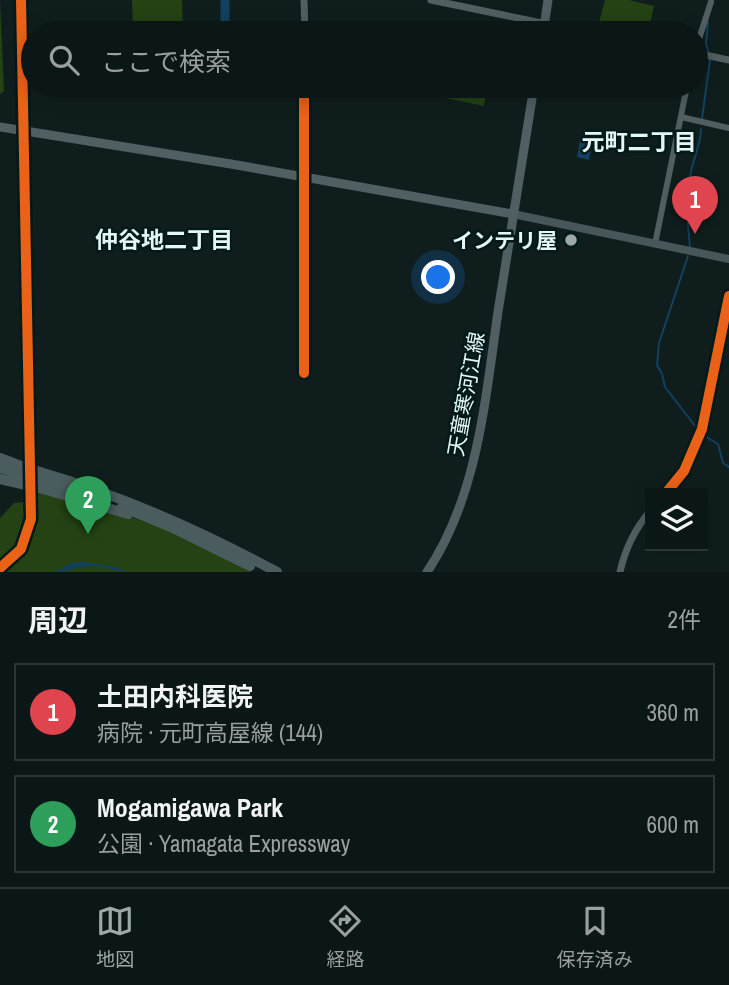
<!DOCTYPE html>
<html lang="ja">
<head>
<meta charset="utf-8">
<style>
	body { margin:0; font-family:"Archivo Narrow","Noto Sans JP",sans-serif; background:#192323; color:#f1f3f6 }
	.controls { position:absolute; right:21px; bottom:21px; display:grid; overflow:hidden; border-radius:0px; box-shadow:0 4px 18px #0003 }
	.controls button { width:63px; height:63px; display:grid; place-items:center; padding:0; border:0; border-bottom:2px solid #2b3535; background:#0b1616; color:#f1f3f6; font:35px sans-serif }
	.you { position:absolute; left:439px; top:278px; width:24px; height:24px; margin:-18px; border:5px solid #fff; border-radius:50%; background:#1a73e8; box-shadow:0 0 0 10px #1a73e833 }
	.badge { display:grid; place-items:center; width:46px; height:46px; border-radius:50%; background:#9baaa9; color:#fff; font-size:23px; font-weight:700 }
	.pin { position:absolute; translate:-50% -58px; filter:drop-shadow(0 2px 4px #0008) }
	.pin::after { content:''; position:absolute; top:37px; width:24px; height:21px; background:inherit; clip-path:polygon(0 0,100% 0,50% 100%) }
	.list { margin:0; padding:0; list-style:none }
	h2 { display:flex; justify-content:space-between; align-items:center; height:91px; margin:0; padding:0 28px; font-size:30px }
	h2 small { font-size:23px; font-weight:400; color:#9a9fa1 }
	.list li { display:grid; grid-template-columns:46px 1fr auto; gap:21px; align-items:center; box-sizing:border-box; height:98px; margin:0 14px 14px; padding:0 14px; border:2px solid #2b3535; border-radius:0px }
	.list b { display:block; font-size:26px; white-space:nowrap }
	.list p { margin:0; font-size:23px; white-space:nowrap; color:#9a9fa1 }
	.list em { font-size:23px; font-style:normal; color:#9a9fa1 }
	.icon { flex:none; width:38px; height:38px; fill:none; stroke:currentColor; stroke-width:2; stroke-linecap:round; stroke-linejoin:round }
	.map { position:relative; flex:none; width:729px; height:572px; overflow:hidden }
	.search { position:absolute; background:#0b1616; box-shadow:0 4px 18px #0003; left:21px; right:21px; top:21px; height:77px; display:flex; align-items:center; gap:18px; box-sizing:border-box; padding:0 24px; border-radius:38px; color:#9a9fa1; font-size:26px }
	.sheet { height:315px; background:#0b1616 }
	nav { display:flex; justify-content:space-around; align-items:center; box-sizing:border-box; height:98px; border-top:2px solid #2b3535; background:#0b1616; font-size:19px; color:#9a9fa1 }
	nav a { display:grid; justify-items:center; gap:4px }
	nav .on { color:#9baaa9 }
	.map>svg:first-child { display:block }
	.green { fill:#244213 }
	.water { fill:#11415f }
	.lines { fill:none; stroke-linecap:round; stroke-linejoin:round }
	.stream { stroke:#11415f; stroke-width:2 }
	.river { stroke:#11415f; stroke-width:9 }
	.minor { stroke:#515f61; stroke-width:6 }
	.tertiary { stroke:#515f61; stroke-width:7 }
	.secondary { stroke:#475759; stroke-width:8 }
	.primary { stroke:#4f5f62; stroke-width:9 }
	.motorway { stroke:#4b5c5e; stroke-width:10 }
	.motorway-bridge { stroke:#4b5c5e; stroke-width:10 }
	.cycleway-casing { stroke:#021a19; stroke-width:15 }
	.cycleway { stroke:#ea6118; stroke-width:10 }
	.poi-dot { fill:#9baaa9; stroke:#021a19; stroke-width:2.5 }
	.labels { text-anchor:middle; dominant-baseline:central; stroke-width:5; stroke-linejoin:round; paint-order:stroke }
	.poi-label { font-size:21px; font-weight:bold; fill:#e6f6f4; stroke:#021a19; text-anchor:end }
	.street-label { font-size:21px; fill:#e6f6f4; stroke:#021a19 }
	.neighbourhood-label { font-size:23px; font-weight:bold; fill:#e6f6f4; stroke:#021a19 }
</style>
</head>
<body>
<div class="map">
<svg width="729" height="572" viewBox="0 0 729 572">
	<rect width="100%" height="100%" fill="#0f1e1d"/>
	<path class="green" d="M0,0L4,91L0,94Z
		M132,0H182L183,33H133Z
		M605,0H629L654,6L648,33H619L602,29L599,22Z
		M403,86H487L484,106L402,89Z
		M36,491C88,503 140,518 189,539C210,549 231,561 251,572H0V518L14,503L35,501Z"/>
	<path class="water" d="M580,140L592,142L589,160L577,157Z
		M85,562L118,568L127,572C114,571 102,565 88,566C75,567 67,572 56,572L71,563Z"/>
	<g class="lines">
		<path class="stream" d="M708,22L706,44L709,54
			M702,119L710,60
			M690,247C687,222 686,193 692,167C695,155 701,142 701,129
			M688,256L659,343L657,365L662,374L665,387L699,431
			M703,435L718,444L723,463L729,467"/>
		<path class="river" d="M225,0V33"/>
		<path class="minor" d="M696,48L711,2
			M681,117L729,128
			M655,244L687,86
			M304,373V177"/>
		<path class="tertiary" d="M21,0L31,472
			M304,0L305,33
			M431,0L590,33
			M696,53L729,60
			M304,86V177
			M666,493L684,471L702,429L729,296
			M0,568C33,538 32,526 31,484
			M620,572C625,549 635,529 650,511"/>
		<path class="secondary" d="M513,214L729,259"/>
		<path class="primary" d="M543,33L548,0
			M0,127L231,164L513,214
			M427,572C478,496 485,400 498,312C510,237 522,161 534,86"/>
		<path class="motorway" d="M0,458L21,466
			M0,468L21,474
			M40,472C123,496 201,531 277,572
			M0,479L22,484
			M39,479L70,488
			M40,488L128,514
			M122,507L171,527L250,566"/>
		<path class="motorway-bridge" d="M21,466L40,472
			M21,474L39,479
			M22,484L40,488"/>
		<defs>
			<path id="cycleway" d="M304,373V86
				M666,493L684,471L702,429L729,296
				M0,568L21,549L31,519L21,0"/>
		</defs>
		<use href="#cycleway" class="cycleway-casing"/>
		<use href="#cycleway" class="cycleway"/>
	</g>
	<circle class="poi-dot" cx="571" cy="240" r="7"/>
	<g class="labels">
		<g class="poi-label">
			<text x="557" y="240">インテリ屋</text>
		</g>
		<g class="street-label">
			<text transform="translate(466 394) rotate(-80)">天童寒河江線</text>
		</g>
		<g class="neighbourhood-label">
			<text x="639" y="141">元町二丁目</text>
			<text x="164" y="239">仲谷地二丁目</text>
		</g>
	</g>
</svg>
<div class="controls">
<button><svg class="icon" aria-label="layers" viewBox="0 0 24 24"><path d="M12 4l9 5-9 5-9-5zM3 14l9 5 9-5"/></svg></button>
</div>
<div class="you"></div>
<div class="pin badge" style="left:695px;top:234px;background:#e0444e">1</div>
<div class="pin badge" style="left:88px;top:534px;background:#2e9e5b">2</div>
<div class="search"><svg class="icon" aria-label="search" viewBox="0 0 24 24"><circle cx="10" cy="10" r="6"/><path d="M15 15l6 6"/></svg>ここで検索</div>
</div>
<section class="sheet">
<h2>周辺<small>2件</small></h2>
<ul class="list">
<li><span class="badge" style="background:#e0444e">1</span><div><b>土田内科医院</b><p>病院 · 元町高屋線 (144)</p></div><em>360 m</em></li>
<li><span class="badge" style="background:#2e9e5b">2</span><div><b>Mogamigawa Park</b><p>公園 · Yamagata Expressway</p></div><em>600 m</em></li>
</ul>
</section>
<nav>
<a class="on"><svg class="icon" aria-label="map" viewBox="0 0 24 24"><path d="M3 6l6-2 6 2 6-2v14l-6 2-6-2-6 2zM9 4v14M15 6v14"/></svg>地図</a>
<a><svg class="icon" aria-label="directions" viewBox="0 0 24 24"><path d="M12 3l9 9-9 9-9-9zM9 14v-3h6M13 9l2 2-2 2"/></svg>経路</a>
<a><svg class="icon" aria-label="saved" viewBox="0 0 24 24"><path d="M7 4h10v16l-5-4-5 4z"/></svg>保存済み</a>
</nav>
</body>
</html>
